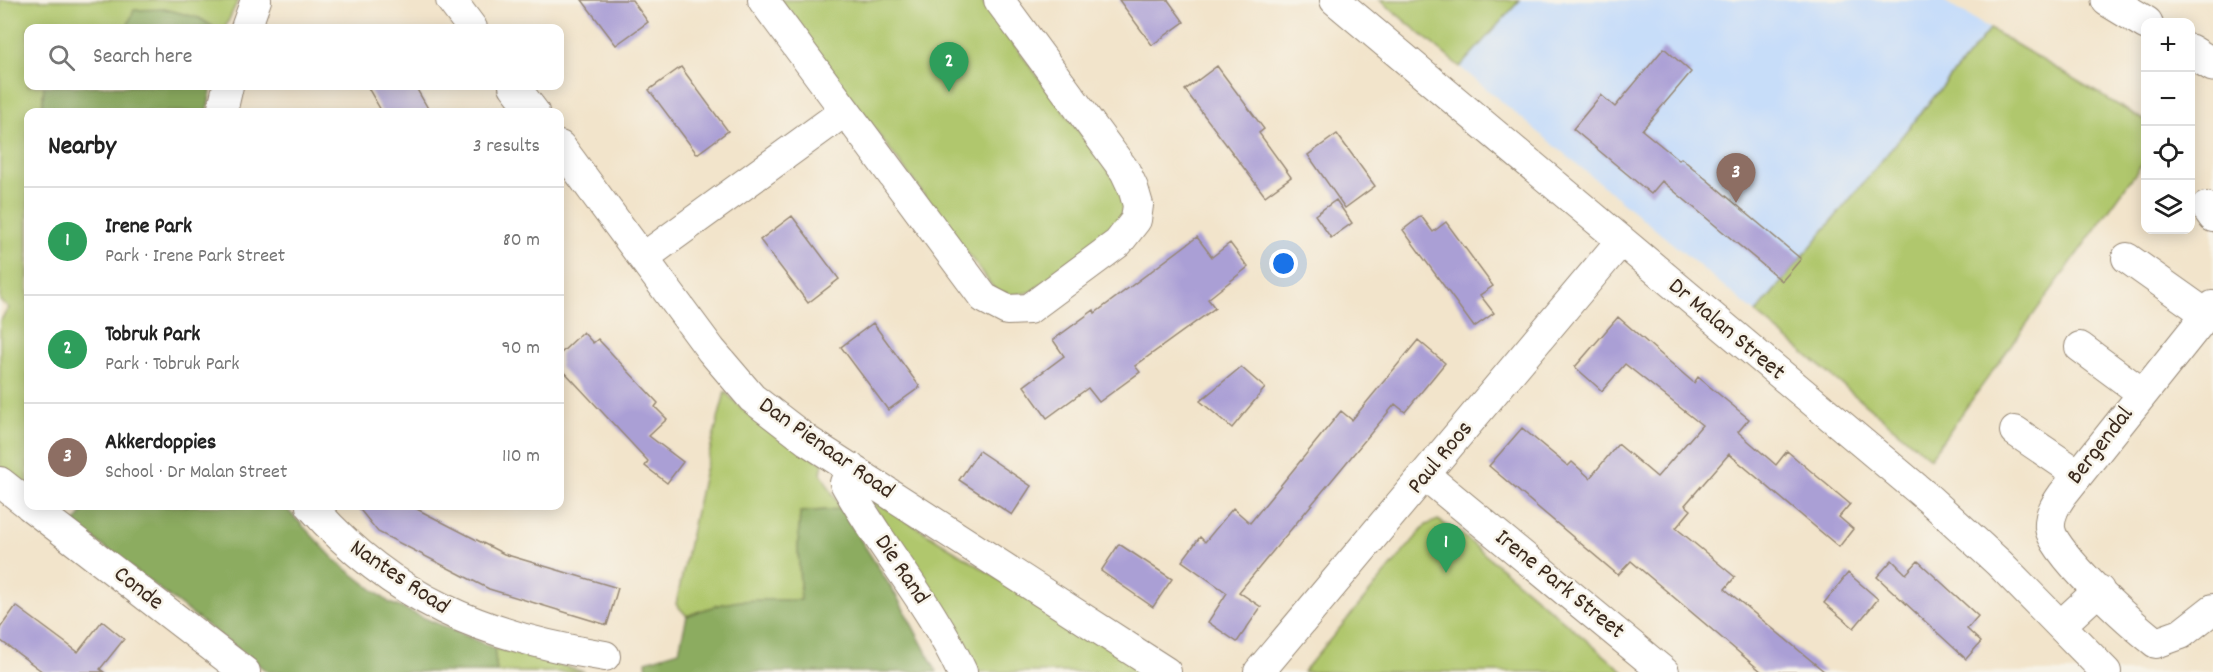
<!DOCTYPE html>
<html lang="en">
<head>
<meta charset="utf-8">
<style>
	body { margin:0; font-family:Dekko,sans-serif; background:#f2f2f2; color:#222 }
	.controls { position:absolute; right:18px; top:18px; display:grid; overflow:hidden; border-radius:12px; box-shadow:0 3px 15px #0003 }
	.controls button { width:54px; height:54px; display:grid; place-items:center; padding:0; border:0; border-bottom:2px solid #e0e0e0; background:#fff; color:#222; font:30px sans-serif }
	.you { position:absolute; left:1284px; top:264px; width:21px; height:21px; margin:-15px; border:4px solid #fff; border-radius:50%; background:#1a73e8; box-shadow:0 0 0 9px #1a73e833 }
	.badge { display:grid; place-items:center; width:39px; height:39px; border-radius:50%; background:#b45309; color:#fff; font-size:20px; font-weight:700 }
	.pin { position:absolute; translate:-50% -50px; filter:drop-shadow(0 2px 3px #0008) }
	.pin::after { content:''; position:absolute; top:32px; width:21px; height:18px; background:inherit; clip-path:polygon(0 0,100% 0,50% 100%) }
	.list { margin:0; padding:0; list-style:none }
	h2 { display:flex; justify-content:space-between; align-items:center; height:78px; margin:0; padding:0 24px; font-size:26px }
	h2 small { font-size:20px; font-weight:400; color:#767676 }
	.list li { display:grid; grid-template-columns:39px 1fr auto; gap:18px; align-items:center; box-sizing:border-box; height:108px; padding:0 24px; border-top:2px solid #e0e0e0 }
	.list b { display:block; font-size:22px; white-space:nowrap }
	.list p { margin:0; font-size:20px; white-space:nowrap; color:#767676 }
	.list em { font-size:20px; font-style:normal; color:#767676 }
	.icon { flex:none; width:33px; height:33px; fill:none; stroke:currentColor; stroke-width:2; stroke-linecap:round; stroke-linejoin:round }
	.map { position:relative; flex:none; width:2213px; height:672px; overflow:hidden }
	.search { position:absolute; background:#fff; box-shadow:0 3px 15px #0003; left:24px; top:24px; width:540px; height:66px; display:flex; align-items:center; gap:15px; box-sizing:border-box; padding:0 21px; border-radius:12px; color:#767676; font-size:22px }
	.panel { position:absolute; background:#fff; box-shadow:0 3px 15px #0003; left:24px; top:108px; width:540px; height:402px; border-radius:12px }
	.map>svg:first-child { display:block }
	.built { fill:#c7ddf9 }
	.green { fill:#b0c76d; stroke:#767846; stroke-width:1.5 }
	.forest { fill:#8cac60; stroke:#646b3f; stroke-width:1.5 }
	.building { fill:#aa9fd5 }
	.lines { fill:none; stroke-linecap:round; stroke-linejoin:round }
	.street-casing { stroke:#968774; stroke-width:32 }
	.secondary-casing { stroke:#968774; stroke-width:35 }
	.street { stroke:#fff; stroke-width:30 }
	.secondary { stroke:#fff; stroke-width:33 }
	.labels { text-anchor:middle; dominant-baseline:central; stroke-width:5; stroke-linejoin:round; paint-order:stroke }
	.street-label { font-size:24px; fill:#3b2a1e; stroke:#f7f3e8 }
</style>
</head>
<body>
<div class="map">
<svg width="2213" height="672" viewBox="0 0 2213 672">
	<rect width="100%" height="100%" fill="#f7f3e8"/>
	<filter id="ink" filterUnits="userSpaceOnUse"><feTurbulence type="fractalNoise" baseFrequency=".0167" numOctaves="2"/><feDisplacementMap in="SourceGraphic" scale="12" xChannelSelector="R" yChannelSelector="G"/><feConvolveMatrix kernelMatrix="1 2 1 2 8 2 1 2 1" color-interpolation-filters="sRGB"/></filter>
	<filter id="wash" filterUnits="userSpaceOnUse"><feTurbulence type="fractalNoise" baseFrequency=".008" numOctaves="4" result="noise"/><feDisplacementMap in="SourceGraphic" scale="24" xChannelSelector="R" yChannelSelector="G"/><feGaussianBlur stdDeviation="1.35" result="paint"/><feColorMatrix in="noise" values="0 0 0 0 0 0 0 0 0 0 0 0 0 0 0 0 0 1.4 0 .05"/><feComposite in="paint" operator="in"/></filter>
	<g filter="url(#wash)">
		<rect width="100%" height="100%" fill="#f2e4cb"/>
		<path class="built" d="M1520,0H1942L1990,29L1756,313L1460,67Z"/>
		<path class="green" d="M0,0H238L225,28H215L199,18L123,28H28V86H44L42,112H28V490L0,468V321L9,308L0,301Z
			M778,0H981L1119,185L1125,210L1117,228L1031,292L1013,295L995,290Z
			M1380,0H1520L1460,67Z
			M1990,29L2145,121V160L1930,458L1756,313Z
			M725,392L750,416L823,463L821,473L841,509L800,512L798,548L801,601C754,599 731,598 687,616L676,604L704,474Z
			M869,497L1147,672H972Z
			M1438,520L1461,534L1624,672H1303L1426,525Z
			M494,648L585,672H497Z"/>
		<path class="forest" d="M165,9L199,18L215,28H123L127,27L134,10Z
			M44,86H212L207,112H42Z
			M87,506H284L336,561L390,603L494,648L497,672H268L74,524Z
			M841,509L897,597L937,672H647L646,661L679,651L687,616C733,597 753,600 801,600L798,548L800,512Z"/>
		<g id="blocks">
			<path class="building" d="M582,0H632L648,22L616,45Z
				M1119,0H1168L1184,22L1152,45Z
				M1664,48L1691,72L1642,130L1679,160L1681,158L1801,259L1782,281L1662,181L1651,194L1573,129L1601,95L1615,107Z
				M1217,66L1264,129L1259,133L1291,177L1265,196L1185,90Z
				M681,67L728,131L697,154L649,90Z
				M367,86H415L430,112H382Z
				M1337,134L1375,186L1345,208L1308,155Z
				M1336,200L1352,223L1331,238L1315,215Z
				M792,216L839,279L808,303L760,240Z
				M1421,216L1433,232L1446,222L1493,286L1480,295L1494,313L1474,327L1403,230Z
				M1197,237L1212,257L1230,243L1248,267L1208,299L1215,308L1135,366L1140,372L1099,402L1088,388L1047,418L1024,386L1064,356L1053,340L1094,310L1095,313Z
				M1618,317L1694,383L1698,377L1749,419L1738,432L1776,465L1787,451L1850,504L1839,517L1853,529L1839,547L1729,454L1685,505L1691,510L1676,528L1735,577L1725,589L1825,672H1762L1631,561L1618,575L1489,466L1522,428L1568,466L1572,462L1590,478L1618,444L1657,477L1702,425L1625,364L1602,391L1575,367Z
				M873,323L920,387L888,410L841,347Z
				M583,332L593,343L598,339L658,403L655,407L667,419L649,436L683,462L667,483L645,466L648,461L560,367V354Z
				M1418,340L1445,363L1405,412L1395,404L1239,592L1261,607L1237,642L1208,622L1227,593L1182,561L1200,537L1205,542L1233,508L1250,523L1341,411L1352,420Z
				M1241,367L1265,388L1232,428L1200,401Z
				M979,451L1031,486L1012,515L959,480Z
				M357,506H411L504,554L618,588L607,625L489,589L378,532Z
				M1119,544L1172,579L1153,607L1101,571Z
				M1892,560L1906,574L1918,561L1978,616L1967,629L1981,642L1966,659L1877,577Z
				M1848,573L1878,599L1854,628L1824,603Z
				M16,606L78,652L102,621L124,639L100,669L104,672H43L0,640V628Z"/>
		</g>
	</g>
	<g filter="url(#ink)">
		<use href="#blocks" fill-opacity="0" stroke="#968774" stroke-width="1.5"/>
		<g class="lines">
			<defs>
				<path id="street" d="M451,0L472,28
					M763,0L984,298L1007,310L1029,309L1118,243L1136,220L1138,205L1133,188L1125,171L999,0
					M1335,0L1928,498L1999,563L2106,672
					M246,28L256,0
					M514,86L534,112
					M222,112L228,86
					M560,146L711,350L752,398L808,441L1166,672
					M2206,207L2213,217
					M643,258L845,111
					M2127,258L2206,314
					M2213,306L2063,494C2056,504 2049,514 2050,528C2052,553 2134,626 2156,643L2181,634L2213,609
					M2080,347L2142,393
					M2015,431L2078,474
					M851,468L845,483C881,548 931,604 962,672
					M1426,476L1664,672
					M0,482L28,504
					M30,506L245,672
					M311,506C392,599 485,637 605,656
					M2061,625L2099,590
					M1259,672L1620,242"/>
				<path id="secondary" d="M2108,0L2146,23
					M2190,51L2213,65"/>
			</defs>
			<use href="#street" class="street-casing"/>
			<use href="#secondary" class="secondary-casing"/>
			<use href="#street" class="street"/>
			<use href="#secondary" class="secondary"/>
		</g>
	</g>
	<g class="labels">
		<g class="street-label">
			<text transform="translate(1726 330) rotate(40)">Dr Malan Street</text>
			<text transform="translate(2101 446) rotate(-52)">Bergendal</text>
			<text transform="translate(826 449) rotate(35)">Dan Pienaar Road</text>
			<text transform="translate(1441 458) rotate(-50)">Paul Roos</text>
			<text transform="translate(901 570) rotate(56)">Die Rand</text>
			<text transform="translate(399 578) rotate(34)">Nantes Road</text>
			<text transform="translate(1559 585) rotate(39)">Irene Park Street</text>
			<text transform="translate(138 589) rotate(38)">Conde</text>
		</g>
	</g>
</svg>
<div class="controls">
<button>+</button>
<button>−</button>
<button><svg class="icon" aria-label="locate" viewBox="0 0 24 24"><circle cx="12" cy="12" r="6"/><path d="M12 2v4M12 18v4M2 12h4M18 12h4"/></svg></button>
<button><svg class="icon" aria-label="layers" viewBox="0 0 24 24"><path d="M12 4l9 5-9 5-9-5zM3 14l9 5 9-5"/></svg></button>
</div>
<div class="you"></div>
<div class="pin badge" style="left:1446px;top:573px;background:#2e9e5b">1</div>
<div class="pin badge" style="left:949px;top:92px;background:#2e9e5b">2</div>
<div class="pin badge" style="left:1736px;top:203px;background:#8d6e63">3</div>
<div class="search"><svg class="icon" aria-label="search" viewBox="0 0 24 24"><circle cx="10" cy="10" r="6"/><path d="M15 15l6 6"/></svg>Search here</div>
<section class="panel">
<h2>Nearby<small>3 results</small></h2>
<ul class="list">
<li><span class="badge" style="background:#2e9e5b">1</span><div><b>Irene Park</b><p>Park · Irene Park Street</p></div><em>80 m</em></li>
<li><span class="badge" style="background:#2e9e5b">2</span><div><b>Tobruk Park</b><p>Park · Tobruk Park</p></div><em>90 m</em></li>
<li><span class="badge" style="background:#8d6e63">3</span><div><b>Akkerdoppies</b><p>School · Dr Malan Street</p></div><em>110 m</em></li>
</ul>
</section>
</div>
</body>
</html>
